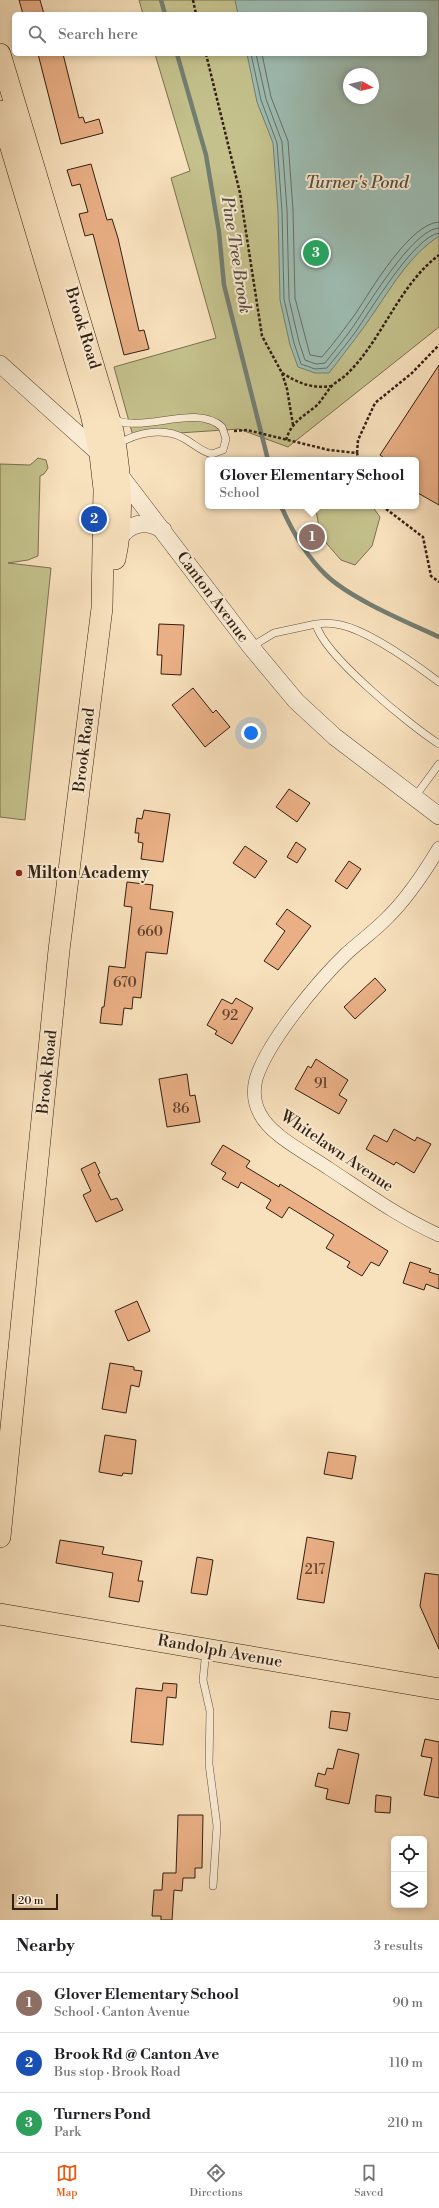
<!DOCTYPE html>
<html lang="en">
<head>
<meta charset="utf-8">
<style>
	body { margin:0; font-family:"Libre Bodoni",serif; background:#f2f2f2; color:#202124 }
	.controls { position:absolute; right:12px; bottom:12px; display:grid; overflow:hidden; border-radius:6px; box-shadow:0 2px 6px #0003 }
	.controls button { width:36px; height:36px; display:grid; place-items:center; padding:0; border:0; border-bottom:1px solid #e0e0e0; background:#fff; color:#202124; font:20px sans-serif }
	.compass { position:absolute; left:343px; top:68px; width:36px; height:36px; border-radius:50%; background:#fff; box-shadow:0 2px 6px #0003; rotate:98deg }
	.scale { position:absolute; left:12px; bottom:10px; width:46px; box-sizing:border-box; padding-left:4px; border:2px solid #331f13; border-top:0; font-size:11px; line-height:14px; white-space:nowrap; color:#331f13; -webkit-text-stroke:3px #faecd4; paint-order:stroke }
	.you { position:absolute; left:251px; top:733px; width:14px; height:14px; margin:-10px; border:3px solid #fff; border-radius:50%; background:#1a73e8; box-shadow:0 0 0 6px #1a73e833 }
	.badge { display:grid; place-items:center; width:26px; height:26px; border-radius:50%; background:#ea580c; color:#fff; font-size:13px; font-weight:700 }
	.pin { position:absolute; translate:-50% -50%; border:2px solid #fff; box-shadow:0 1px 4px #0006 }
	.popup { position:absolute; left:205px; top:457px; width:214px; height:52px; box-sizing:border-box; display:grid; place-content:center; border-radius:6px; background:#fff; filter:drop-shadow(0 1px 3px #0005); font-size:13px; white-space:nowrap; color:#757577 }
	.popup b { font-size:15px; color:#202124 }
	.popup::after { content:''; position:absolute; left:50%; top:100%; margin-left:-8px; border:8px solid transparent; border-top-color:#fff }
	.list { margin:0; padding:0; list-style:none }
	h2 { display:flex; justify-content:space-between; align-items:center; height:52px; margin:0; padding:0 16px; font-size:17px }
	h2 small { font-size:13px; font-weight:400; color:#757577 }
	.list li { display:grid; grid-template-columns:26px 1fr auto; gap:12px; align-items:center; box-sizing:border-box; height:60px; padding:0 16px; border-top:1px solid #e0e0e0 }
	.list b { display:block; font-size:15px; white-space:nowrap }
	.list p { margin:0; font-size:13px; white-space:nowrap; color:#757577 }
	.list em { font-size:13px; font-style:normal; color:#757577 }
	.icon { flex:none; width:22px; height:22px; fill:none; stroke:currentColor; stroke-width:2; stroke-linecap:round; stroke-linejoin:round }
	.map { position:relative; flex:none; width:439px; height:1920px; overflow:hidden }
	.search { position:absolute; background:#fff; box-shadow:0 2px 6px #0003; left:12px; right:12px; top:12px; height:44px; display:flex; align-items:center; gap:10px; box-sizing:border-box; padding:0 14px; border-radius:6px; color:#757577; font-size:15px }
	.sheet { height:232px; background:#fff }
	nav { display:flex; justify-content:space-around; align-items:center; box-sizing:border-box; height:56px; border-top:1px solid #e0e0e0; background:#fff; font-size:11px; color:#757577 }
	nav a { display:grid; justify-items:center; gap:2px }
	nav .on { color:#ea580c }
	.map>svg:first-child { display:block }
	.green { fill:#c4c18c; stroke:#7c7050; fill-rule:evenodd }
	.water { fill:#9dbdb3; stroke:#737e73; fill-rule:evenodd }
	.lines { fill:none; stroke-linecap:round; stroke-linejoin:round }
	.shore { stroke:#686e63; stroke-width:1 }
	.stream { stroke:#737e73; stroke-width:4.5 }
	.building { fill:#eaaf85; stroke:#331f13 }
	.service-casing { stroke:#64503e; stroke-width:8 }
	.minor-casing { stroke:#64503e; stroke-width:14 }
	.tertiary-casing { stroke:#64503e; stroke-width:18 }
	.primary-casing { stroke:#331f13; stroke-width:22 }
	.path { stroke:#331f13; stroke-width:2.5; stroke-dasharray:3 2; stroke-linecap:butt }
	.service { stroke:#faecd4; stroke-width:7 }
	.minor { stroke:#faecd4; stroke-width:13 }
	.tertiary { stroke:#faecd4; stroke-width:17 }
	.primary { stroke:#f8e1bd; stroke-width:21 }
	.poi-dot { fill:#8f2418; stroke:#faecd4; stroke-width:1.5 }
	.labels { text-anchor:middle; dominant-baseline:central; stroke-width:4; stroke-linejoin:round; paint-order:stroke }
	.number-label { font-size:14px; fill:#614330 }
	.street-label { font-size:16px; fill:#331f13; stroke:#faecd4 }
	.poi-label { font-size:16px; font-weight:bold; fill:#331f13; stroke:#faecd4; text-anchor:start }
	.water-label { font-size:17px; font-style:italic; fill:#534e43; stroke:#faecd4 }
</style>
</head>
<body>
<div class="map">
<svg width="439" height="1920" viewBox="0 0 439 1920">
	<rect width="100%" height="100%" fill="#f8e1bd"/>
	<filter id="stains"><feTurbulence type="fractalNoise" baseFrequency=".005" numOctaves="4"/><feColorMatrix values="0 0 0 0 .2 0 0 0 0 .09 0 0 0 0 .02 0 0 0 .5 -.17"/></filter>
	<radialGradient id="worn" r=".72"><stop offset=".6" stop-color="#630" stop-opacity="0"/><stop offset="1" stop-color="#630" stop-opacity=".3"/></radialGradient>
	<path class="green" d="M139,0H439V327L288,447L239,429L133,436L114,367L216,338L171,178L190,171L155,54H425V14H143ZM349,74H373V98H349Z
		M38,458L46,460L48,468L44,474L40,476L38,556L28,560L8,563L51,568L25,820L0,817V464L30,465Z
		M323,506H372L380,517L372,546L355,565L341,560L321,537L316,511Z"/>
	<path class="water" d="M235,0H439V236C411,254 394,283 375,311C361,332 345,352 329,373H315L298,367L290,345L280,300L278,211L273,143L257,102L247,54H425V14H238ZM349,74H373V98H349Z"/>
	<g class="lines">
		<path class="shore" d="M251,54L261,100L277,143L282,211L284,299L294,343L301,364L315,369L327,368C336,357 345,346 354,334C369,313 414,236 439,233
			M256,54L266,99L282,142L287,210L289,299L299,342L305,360L316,364L325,363C333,353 342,342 350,331C366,309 412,229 439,228
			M262,54L271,97L288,141L293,210L295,298L310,355L322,357C334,343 345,328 356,313C371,290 410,223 439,222"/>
		<path class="stream" d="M161,0L165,14
			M177,54L206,155L219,232L224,285L268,460
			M281,506C292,531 306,556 326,575C351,599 407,622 439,637"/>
	</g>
	<path class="building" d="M19,0H40L44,14H23Z
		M38,54H63L79,118L83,117L85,123L99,119L103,133L61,144Z
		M91,164L107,220L112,219L118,238L139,331L144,330L149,349L124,355L93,234L85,236L79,214L88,212L80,184L72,186L67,170Z
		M439,365V505L416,492V460H387L380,455Z
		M159,624L184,625L181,675L161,674L162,655H157Z
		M193,688L213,713L216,710L230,727L205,747L172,705Z
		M289,789L310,803L297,822L276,807Z
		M144,810L170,814L163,862L141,859L143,843L138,842L139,833H135L137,818L142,819Z
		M296,842L306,849L297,863L287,857Z
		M245,846L267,861L255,878L233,863Z
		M349,861L361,869L347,889L335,881Z
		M127,882L153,885L150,909L173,912L167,954L146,952L141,998L133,997L132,1009L124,1008L122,1025L100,1023L102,1007H104L109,966L125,968L132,907L124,906Z
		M287,909L311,926L278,970L264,961L285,931L276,924Z
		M375,978L386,990L355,1019L344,1007Z
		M236,998L253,1008L232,1044L215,1034L217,1031L207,1025L222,999L232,1004Z
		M316,1059L348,1080L339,1095L347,1100L339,1114L295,1089L308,1066L311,1068Z
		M187,1074L190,1096L195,1095L200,1122L167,1127L159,1079Z
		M394,1129L415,1141L417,1137L431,1144L414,1173L396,1162L394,1165L366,1149L374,1135L387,1142Z
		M223,1145L250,1161L246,1167L279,1187L280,1184L388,1251L379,1266L371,1262L362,1276L347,1267L350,1262L326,1248L334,1235L289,1207L282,1218L266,1208L271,1200L241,1182L238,1188L222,1179L226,1173L211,1164Z
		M95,1162L100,1173L98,1174L111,1200L117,1198L123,1210L96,1222L83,1195L91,1191L81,1169Z
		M410,1262L431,1269L429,1272L439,1275V1289L426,1284L424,1290L403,1283Z
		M137,1301L150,1331L128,1341L115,1311Z
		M110,1363L134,1367V1370L142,1371L139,1387L131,1385L126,1413L102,1409Z
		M105,1435L136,1440L132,1474L123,1473L122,1476L99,1472Z
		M328,1452L356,1456L352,1479L324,1474Z
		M307,1537L334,1542L324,1603L297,1599Z
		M60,1540L104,1547L102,1554L142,1561L138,1581H143L139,1602L109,1597L113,1573L56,1563Z
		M197,1557L213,1560L207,1595L191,1593Z
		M425,1573L439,1575V1649L420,1606Z
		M163,1683L177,1684L176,1698L167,1697L163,1745L131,1742L136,1688L162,1691Z
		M331,1711L350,1713L347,1731L329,1728Z
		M425,1739L439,1742V1798L424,1795L432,1758L421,1756Z
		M338,1749L359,1754L349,1804L326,1799L328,1789L315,1786L318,1773L325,1775L327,1768L333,1769Z
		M376,1795L391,1797L390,1813L375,1812Z
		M178,1815H203L202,1868H195V1878H183L182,1891L174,1890L172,1920H161V1916H152L154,1890H162L163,1873H176Z"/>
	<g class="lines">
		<defs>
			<path id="service" d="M113,419C143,434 196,403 222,427L226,439L223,450L212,454C202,452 194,444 185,439C164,427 138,432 118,444
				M316,624C324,623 333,623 341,625C369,631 415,664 439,682
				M251,647L274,633L316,624C323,655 411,726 439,744
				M414,798L439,764
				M206,1650L203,1680L210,1711L209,1764L217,1826L213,1886"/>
			<path id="minor" d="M439,848C424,873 409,896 389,916C376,930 360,941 346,954C318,981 267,1042 256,1079C253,1091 254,1103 260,1114C271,1136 308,1154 328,1168C363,1191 400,1218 439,1235"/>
			<path id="tertiary" d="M0,364L100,454L119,474L251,647L296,701L335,737L439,816
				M118,539C130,523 145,519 163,530"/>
			<path id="primary" d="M0,54L113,431C121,473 124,518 115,559
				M0,111L91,414L100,454L104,489L102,608L59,950L0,1537
				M0,1614L439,1689"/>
		</defs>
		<use href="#service" class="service-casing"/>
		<use href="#minor" class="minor-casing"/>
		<use href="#tertiary" class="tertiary-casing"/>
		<use href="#primary" class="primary-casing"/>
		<path class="path" d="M193,0L196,14
			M206,54L240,193L262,336L282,373L287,389L293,425
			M282,373C299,383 311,389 331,386
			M234,431L247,430L329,450L357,453L359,460
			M286,440C291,423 302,417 315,407C321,402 325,394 330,388C335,382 342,379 347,374C383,339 398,286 439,255
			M357,453L358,440L375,403L412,373L439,345
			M382,506L423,537L431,576L439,582"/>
		<use href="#service" class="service"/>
		<use href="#minor" class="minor"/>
		<use href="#tertiary" class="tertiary"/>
		<use href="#primary" class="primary"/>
	</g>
	<circle class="poi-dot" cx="19" cy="873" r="4"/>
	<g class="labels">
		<g class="number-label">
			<text x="150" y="932">660</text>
			<text x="125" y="983">670</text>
			<text x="230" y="1016">92</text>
			<text x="321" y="1084">91</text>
			<text x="181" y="1109">86</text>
			<text x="315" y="1570">217</text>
		</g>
		<g class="street-label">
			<text transform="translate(83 328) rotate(73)">Brook Road</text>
			<text transform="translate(213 597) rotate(53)">Canton Avenue</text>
			<text transform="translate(84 750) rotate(-83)">Brook Road</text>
			<text transform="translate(47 1072) rotate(-84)">Brook Road</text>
			<text transform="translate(337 1151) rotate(34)">Whitelawn Avenue</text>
			<text transform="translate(220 1651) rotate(10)">Randolph Avenue</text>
		</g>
		<g class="poi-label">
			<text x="27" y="873">Milton Academy</text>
		</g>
		<g class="water-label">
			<text x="357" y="183">Turner's Pond</text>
			<text transform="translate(236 255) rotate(81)">Pine Tree Brook</text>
		</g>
	</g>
	<rect width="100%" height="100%" filter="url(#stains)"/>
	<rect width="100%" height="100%" fill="url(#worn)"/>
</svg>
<div class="controls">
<button><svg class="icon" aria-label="locate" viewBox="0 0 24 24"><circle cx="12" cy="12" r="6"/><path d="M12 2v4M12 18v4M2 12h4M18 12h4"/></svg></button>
<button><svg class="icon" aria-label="layers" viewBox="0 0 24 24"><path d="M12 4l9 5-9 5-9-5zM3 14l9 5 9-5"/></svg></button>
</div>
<svg class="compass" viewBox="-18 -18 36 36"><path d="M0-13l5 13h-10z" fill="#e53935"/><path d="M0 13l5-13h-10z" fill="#757577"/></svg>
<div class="scale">20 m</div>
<div class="you"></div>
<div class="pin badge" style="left:312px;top:537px;background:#8d6e63">1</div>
<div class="popup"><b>Glover Elementary School</b>School</div>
<div class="pin badge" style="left:94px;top:519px;background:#1a4fb4">2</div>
<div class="pin badge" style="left:316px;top:253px;background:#2e9e5b">3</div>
<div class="search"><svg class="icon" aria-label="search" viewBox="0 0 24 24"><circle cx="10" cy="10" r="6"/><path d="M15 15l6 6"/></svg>Search here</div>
</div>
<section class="sheet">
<h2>Nearby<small>3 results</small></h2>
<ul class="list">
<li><span class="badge" style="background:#8d6e63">1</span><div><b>Glover Elementary School</b><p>School · Canton Avenue</p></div><em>90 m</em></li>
<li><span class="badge" style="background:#1a4fb4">2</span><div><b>Brook Rd @ Canton Ave</b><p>Bus stop · Brook Road</p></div><em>110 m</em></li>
<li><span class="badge" style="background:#2e9e5b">3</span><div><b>Turners Pond</b><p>Park</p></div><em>210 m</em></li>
</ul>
</section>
<nav>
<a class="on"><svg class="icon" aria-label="map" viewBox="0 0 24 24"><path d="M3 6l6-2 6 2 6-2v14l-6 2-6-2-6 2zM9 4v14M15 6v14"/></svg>Map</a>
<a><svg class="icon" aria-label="directions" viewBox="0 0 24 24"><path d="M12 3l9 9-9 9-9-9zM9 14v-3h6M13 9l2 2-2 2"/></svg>Directions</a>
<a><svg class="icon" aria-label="saved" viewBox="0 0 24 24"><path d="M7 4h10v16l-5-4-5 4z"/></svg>Saved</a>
</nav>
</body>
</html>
